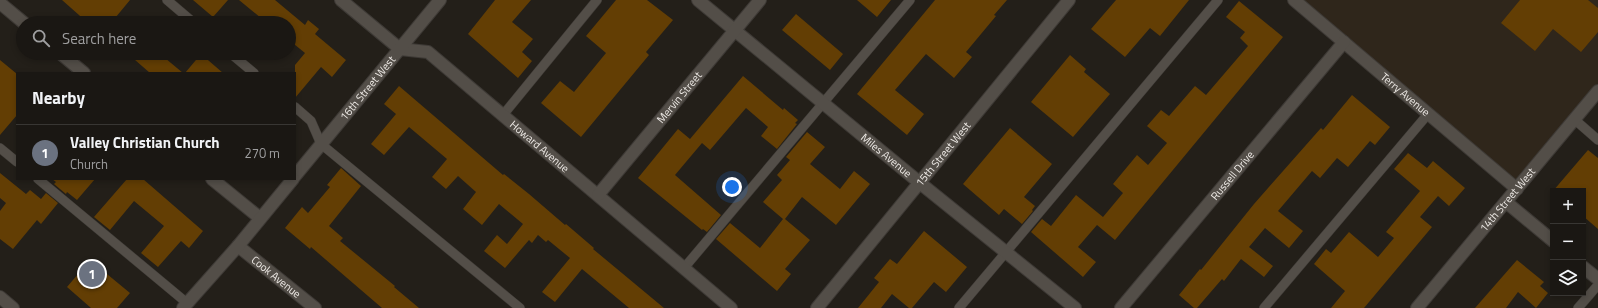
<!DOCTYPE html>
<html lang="en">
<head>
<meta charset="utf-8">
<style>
	body { margin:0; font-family:"Titillium Web",sans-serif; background:#23201c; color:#f1f3f6 }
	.controls { position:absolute; right:12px; bottom:12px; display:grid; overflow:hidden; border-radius:0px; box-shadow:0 2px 6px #0003 }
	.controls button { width:36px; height:36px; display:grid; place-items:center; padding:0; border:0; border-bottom:1px solid #383633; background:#1a1713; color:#f1f3f6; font:20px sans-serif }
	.you { position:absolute; left:732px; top:187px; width:14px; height:14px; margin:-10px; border:3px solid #fff; border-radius:50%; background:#1a73e8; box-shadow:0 0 0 6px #1a73e833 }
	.badge { display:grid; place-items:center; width:26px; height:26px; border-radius:50%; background:#d93025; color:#fff; font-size:13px; font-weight:700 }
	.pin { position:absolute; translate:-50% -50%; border:2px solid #fff; box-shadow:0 1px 4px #0006 }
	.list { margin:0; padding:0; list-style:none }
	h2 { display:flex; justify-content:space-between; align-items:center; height:52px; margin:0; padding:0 16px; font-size:17px }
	h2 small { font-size:13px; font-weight:400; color:#9f9fa0 }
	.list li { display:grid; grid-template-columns:26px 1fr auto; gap:12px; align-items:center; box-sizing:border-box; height:56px; padding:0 16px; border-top:1px solid #383633 }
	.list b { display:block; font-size:15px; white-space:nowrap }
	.list p { margin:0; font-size:13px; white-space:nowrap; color:#9f9fa0 }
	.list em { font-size:13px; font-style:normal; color:#9f9fa0 }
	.icon { flex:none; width:22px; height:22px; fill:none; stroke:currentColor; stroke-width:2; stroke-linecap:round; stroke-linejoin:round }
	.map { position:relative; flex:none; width:1598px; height:308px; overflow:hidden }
	.search { position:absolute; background:#1a1713; box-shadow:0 2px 6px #0003; left:16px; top:16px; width:280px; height:44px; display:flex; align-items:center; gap:10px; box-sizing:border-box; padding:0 14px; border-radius:22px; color:#9f9fa0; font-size:15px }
	.panel { position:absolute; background:#1a1713; box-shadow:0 2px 6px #0003; left:16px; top:72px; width:280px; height:108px; border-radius:0px }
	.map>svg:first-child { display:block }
	.built { fill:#2f261b }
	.building { fill:#633e04 }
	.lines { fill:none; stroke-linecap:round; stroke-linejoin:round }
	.service-casing { stroke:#3e3a36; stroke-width:10 }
	.minor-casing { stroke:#3e3a36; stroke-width:14 }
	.tertiary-casing { stroke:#3e3a36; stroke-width:14 }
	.service { stroke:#534e48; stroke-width:9 }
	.minor { stroke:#534e48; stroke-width:12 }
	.tertiary { stroke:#534e48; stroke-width:12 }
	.labels { text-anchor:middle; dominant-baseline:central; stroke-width:4; stroke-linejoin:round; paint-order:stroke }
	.street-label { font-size:11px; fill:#eeeae6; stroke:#231f19 }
</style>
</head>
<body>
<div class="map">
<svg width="1598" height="308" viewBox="0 0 1598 308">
	<rect width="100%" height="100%" fill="#231f19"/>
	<path class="built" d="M1294,0H1598V93L1517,189Z"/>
	<path class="building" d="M62,0H130L111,23H88Z
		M193,0H228L213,17Z
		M239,0H275L305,25L308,20L319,29L315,34L346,60L332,77L321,67L295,98V65L305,53L289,40V23H267Z
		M495,0H531L512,22L533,39L522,52L532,61L518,78L468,34Z
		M616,0H647L673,20L646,52L649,55L581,137L541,103L560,81L574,92L606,53L586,36Z
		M857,0H891L877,17Z
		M935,0H1007L994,15L996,16L966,52L972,57L954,78L926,54L895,90L924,114L907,135L857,94Z
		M1116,0H1189L1160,36L1150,28L1125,57L1091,29Z
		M1520,0H1588L1598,8V32L1581,52L1553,29L1535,51L1501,23Z
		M1239,1L1283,37L1115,240L1097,225L1078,247L1096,262L1083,277L1031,232L1042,219L1051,226L1076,195L1103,217L1123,193L1113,184L1137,155L1148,165L1167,143L1147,126L1161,110L1169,116L1195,86L1206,95L1248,46L1240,38L1245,32L1226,17Z
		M796,14L843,54L830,70L782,30Z
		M127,53H159L183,73H150Z
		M201,54L223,73H185Z
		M1070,55L1086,69L1084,72L1110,94L1073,137L1031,102Z
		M0,60L17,74V115L0,135Z
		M743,76L783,110L784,108L798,120L795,123L797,124L777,149L761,136L768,127L746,108L710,150L702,143L675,175L721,215L707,232L703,229L702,230L638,178L678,129L690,139Z
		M399,86L503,175L504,174L529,194L565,225L566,224L594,248L593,249L664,308H629L582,269L555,302L542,292L570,258L548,240L546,242L538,235L532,243L529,240L505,268L484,251L497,235L507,244L523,224L499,204L482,225L463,209L476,192L458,176L446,189L432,177L447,159L409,127L384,155L371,144L396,114L384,104Z
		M1352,95L1390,127L1375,145L1370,141L1348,167L1337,158L1320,178L1312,171L1278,211L1303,231L1289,248L1265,228L1249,247L1273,266L1264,277L1241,259L1224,281L1222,279L1197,308H1194L1179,295L1200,269L1201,270L1254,204L1321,128L1323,130Z
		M1010,128L1052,164L1024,197L1035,206L1032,210L1033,211L1022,224L1004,209L999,215L963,184Z
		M807,132L825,147L810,164L840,189L854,171L870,184L836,225L802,197L785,219L810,240L785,269L791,274L777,291L716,239L730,223L760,248L783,219L763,202L782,180L777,175L790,160L786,157Z
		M1588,150L1598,158V229L1583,216V191H1553Z
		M1408,153L1427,168L1433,161L1465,188L1449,206L1438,196L1420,217L1432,227L1364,308H1331L1345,291L1314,264L1326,249L1331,253L1349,232L1378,257L1394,238L1386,232L1420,191L1394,169Z
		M341,168L361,186L329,226L343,238L340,241L395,286L394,287L419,308H382L311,247L310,249L285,228L302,207L308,213L330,187L327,185Z
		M0,173L26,194L30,190L41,199L46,193L58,203L41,224L37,220L13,249L0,239V211L6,203L0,198Z
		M52,179H95L77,200L67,192L66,194L54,184L56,182Z
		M127,179H143L203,231L189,248L181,241L158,267L141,253L164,226L134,201L110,230L94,217Z
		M924,231L967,267L946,292L934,282L912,308H909L892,294L881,308H858L879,282L874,278L890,259L897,264Z
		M90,260L130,293L117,308H91L67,287Z
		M1517,260L1544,282L1540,286L1548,293L1536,308L1518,292L1506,308H1475Z"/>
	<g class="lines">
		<defs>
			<path id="service" d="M167,0L194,23
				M230,53L254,73
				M295,107L311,121L321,144L520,308
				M503,115L597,0
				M1574,119L1598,140
				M0,148L17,162
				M38,179L187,303
				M684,268L910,0
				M959,308L1218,0
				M1264,308L1428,114
				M1578,308L1598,285"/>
			<g id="minor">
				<path id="s1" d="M341,0L400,49L428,52L731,308"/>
				<path id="s2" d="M698,0L920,183L1075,308"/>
				<path id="s3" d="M1294,0L1517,189"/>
				<path d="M0,3L24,23"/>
				<path d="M60,53L84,73"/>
				<path d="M212,179L260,218"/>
				<path id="s4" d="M598,195L760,0"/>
				<path d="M1506,202L1553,241"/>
				<path id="s5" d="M238,246L315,308"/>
				<path d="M1583,267L1598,279"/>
				<path d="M0,297L13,308"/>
				<path id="s6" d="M1121,308L1344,42"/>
			</g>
			<g id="tertiary">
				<path id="s7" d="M295,176L440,0"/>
				<path d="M183,308L238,246L293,179"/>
				<path id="s8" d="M817,308L1069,0"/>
				<path id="s9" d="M1417,308L1598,91"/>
			</g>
		</defs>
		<use href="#service" class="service-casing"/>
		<use href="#minor" class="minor-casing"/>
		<use href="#tertiary" class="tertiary-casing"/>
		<use href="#service" class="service"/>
		<use href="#minor" class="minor"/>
		<use href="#tertiary" class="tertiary"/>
	</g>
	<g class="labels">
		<g class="street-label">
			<text stroke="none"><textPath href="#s7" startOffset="114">16th Street West</textPath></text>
			<text stroke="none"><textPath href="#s3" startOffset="146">Terry Avenue</textPath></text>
			<text stroke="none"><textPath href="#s4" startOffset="127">Mervin Street</textPath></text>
			<text stroke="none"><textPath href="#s1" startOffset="251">Howard Avenue</textPath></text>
			<text stroke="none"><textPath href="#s8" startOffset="199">15th Street West</textPath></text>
			<text stroke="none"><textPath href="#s2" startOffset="244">Miles Avenue</textPath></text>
			<text stroke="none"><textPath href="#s6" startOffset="173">Russell Drive</textPath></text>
			<text stroke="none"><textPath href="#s9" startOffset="141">14th Street West</textPath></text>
			<text stroke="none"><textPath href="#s5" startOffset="49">Cook Avenue</textPath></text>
		</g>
	</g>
</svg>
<div class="controls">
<button>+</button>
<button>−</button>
<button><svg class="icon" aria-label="layers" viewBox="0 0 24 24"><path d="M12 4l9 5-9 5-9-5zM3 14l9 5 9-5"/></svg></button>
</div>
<div class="you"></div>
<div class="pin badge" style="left:92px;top:274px;background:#6b7280">1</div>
<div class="search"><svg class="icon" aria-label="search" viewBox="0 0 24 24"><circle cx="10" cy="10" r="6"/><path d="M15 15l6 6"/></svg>Search here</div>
<section class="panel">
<h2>Nearby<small></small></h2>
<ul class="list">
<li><span class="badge" style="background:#6b7280">1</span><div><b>Valley Christian Church</b><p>Church</p></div><em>270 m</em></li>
</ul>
</section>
</div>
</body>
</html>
